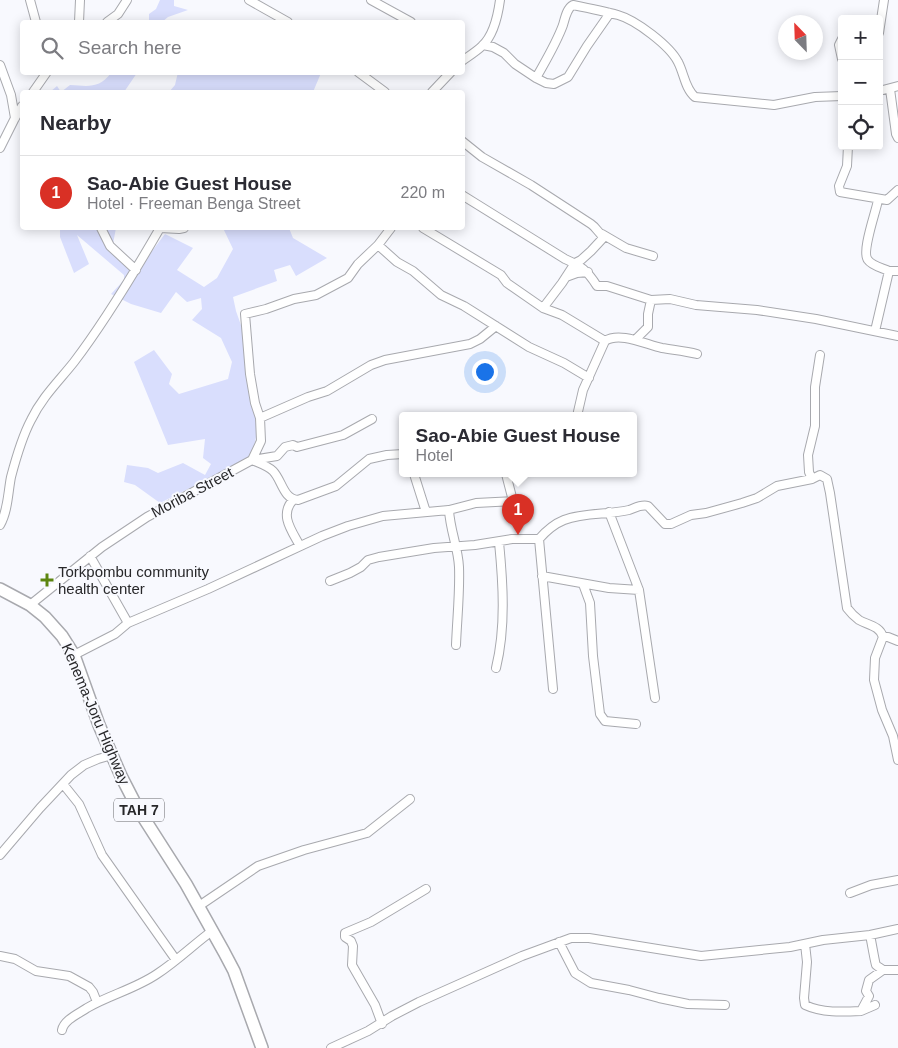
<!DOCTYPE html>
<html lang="en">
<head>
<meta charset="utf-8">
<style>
	body { margin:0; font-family:Helvetica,sans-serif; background:#f7f7f7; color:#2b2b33 }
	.controls { position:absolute; right:15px; top:15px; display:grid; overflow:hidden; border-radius:5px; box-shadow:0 2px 12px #0003 }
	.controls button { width:45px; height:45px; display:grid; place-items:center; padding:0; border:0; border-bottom:1px solid #e1e1e2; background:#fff; color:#2b2b33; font:25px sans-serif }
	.compass { position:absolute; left:778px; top:15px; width:45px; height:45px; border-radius:50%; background:#fff; box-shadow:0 2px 12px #0003; rotate:337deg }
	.you { position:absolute; left:484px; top:371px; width:18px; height:18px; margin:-12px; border:4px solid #fff; border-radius:50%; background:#1a73e8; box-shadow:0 0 0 8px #1a73e833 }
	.badge { display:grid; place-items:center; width:32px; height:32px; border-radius:50%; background:#d93025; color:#fff; font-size:16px; font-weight:700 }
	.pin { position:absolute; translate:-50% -41px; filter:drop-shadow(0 1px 2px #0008) }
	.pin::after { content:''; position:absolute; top:26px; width:18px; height:15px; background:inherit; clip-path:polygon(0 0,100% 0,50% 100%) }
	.popup { position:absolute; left:399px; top:412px; width:238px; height:65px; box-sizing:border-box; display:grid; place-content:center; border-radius:5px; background:#fff; filter:drop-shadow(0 1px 4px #0005); font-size:16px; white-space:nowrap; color:#7c7c81 }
	.popup b { font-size:19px; color:#2b2b33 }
	.popup::after { content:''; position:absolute; left:50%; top:100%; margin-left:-10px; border:10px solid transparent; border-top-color:#fff }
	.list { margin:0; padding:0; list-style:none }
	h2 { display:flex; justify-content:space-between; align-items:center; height:65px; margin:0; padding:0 20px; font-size:21px }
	h2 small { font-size:16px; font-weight:400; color:#7c7c81 }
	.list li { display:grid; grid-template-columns:32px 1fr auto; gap:15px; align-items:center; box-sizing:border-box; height:75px; padding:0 20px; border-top:1px solid #e1e1e2 }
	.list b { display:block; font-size:19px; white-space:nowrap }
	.list p { margin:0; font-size:16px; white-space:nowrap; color:#7c7c81 }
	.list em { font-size:16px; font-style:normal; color:#7c7c81 }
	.icon { flex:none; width:28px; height:28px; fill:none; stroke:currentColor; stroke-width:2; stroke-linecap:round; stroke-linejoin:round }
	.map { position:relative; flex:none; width:898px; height:1048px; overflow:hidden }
	.search { position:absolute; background:#fff; box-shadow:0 2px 12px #0003; left:20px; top:20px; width:445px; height:55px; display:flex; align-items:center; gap:12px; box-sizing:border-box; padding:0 18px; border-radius:5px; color:#7c7c81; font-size:19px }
	.panel { position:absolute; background:#fff; box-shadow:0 2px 12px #0003; left:20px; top:90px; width:445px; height:140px; border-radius:5px }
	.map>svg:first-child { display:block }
	.green { fill:#d9defd }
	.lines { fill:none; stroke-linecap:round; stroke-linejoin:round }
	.minor-casing { stroke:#a8a9ae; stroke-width:10 }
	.highway-casing { stroke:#a8a9ae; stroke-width:14 }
	.minor { stroke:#fff; stroke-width:8 }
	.highway { stroke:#fff; stroke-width:11 }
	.poi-dot { fill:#5d8610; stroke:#f8f9fe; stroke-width:2 }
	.labels { text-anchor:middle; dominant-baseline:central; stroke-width:4; stroke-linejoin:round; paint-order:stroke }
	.shield { fill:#f8f9fe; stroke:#66676a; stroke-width:1 }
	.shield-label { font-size:14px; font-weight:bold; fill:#28282a }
	.street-label { font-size:15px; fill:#28282a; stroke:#f8f9fe }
	.poi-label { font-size:15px; fill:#28282a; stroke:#f8f9fe; text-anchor:start }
</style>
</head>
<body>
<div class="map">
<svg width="898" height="1048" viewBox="0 0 898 1048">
	<rect width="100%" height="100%" fill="#f8f9fe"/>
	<path class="green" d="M160,0H174V6L188,10L168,17L162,22H149V14L156,9Z
		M178,72H321V73L313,92H169L175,85Z
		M111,73H137L124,92H50L57,86L61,92L70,85C88,86 99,89 111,73Z
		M60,228H116L112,249L136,272L165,234L193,248L177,270L204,287L217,278L233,249L223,228H289L293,238L327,258L296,276L290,265L274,270L277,281L233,297L236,311L243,331L257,432L252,457L160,503L135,485L124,482L127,465L148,468L158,473L183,463L205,475L211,464L203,458L205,439L168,445L134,362L154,350L172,374L169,384L179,394L228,379L232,362L221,338L192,320L202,309L201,298L187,302L176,292L161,313L131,304L111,294L124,280V275L77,235L89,264L74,273L60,237Z"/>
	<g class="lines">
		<defs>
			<path id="minor" d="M30,0L36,22
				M249,0L288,22
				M371,0L411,22
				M79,22L80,0
				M107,22L118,14L127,0
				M879,33L884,0
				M842,39L839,45L842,59
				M483,45L493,47L504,53L515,64L536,78L546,83L554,84L568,77L587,46L610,13
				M462,61C469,56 477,51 482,46C494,35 498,15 500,0
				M0,65L11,95L15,118
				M358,72L385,92
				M536,78C546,60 556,44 563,25C565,18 567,8 573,5C588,8 603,11 618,15C636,20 670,46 678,62C684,73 685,89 695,97L774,105L815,97L842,96
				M890,89L896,134L898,138
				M879,91L898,86
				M33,92L47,72
				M432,92L451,72
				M462,141L482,157L531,185L591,224C597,228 597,232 604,237L591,251L581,260L575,263L562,283L543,308
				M848,146L847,166L839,186L840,192L887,200L898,190
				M0,148L15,118L22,106
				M462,195L565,259C581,266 587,270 597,286H607L651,300L670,299L696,305L757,310L816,319L898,336
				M878,200C876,212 861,252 868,260C872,266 883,268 889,271
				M101,228L110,246L136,270
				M160,228L179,229L184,228
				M423,228L501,275L507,283L543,308L562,315L605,341C620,331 647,345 662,348C674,350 686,351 697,354
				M602,234L626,248L653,256
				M378,245L397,262L413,271L441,295L464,306L529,347L564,363L589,378
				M566,277L577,273L588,272
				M875,331L889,271H898
				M636,339L648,327V314L651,300
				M577,416L583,390L605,341
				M260,418L308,397L327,391L371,365L385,360L470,344L480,339L496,326
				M252,460L261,441L260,418L255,403L250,374L245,314L266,309L294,299L316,295L348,278L358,264L378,245L391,228
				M252,460C259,463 268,466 273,471C282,480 283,499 298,500L336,486L369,459L387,455L403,454
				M414,474L426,512
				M812,479L809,472L808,455L815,426V387L820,355
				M293,500C279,515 292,531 300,546
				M449,510C450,530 458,547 459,567C460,592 457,619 456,645
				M609,512L639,590L655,698
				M0,525C8,511 8,492 11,477C16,458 22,437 31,420C42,397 59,381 74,362C106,320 134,273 160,228H162
				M539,539L553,689
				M90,556L128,623
				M542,576L609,588L639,590
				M330,581L350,573L361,567L368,560L379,557L434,548L475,545L512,539H539C546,531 554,524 564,520C584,512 608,515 629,510C635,508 641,504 648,506L665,524H671L691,515L706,513L742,503L757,498L777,486L812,479L820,475L827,479L830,493L847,608C850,612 855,617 859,620C868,625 880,626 883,637L875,658L874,680L882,710L893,736L898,760
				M583,584L590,603L593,656L600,714L605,721L636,724
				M30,605L102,547L147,517L252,460L277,456L285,447L293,445L297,447L343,435L372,419
				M883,637H888L898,641
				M74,655L115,634L128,623L208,589L322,536L348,526L383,516L449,510L476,503L513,501L506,474
				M496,668C506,627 503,583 499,542
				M63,784L79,804L102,855L176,960
				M0,855L40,808L71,775L84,765L98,759L112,755
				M850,893L871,885L898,880
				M199,906L258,866L304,850L367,833L410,799
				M870,935C871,939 875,963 876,965C878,967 881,968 883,970
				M559,942L575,973L591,983L629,990L659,998L688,1004L725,1005
				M805,944L807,962L804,998L805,1005C822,1013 842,1012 861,1011L869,996L866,991L869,980L883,970H898
				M0,956L15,959L36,971L69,976L89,987L93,992L97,1002
				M861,1011L875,1005
				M382,1024L375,1005L352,965L353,946L351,941L345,937V933L371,922L426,889
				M62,1030C64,1020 78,1014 87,1008C109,995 135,989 157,974C177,961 193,945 212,931
				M331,1048L368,1031L392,1016L419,1002L522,956L571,938H589L701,956L790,947L823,940L870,935L898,929"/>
			<path id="highway" d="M0,589L30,605L45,617L62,636L74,655L99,725L121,776L138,809L186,884L224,952L234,971L262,1048"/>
		</defs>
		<use href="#minor" class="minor-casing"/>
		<use href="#highway" class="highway-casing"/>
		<use href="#minor" class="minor"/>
		<use href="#highway" class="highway"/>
	</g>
	<path class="poi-dot" d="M44.5 572.5h5v5h5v5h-5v5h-5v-5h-5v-5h5z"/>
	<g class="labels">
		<rect class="shield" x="114" y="798.5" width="50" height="23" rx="4"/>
		<g class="shield-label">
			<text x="139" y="810">TAH 7</text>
		</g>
		<g class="street-label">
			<text transform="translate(192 492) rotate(-28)">Moriba Street</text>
			<text transform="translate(96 714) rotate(67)">Kenema-Joru Highway</text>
		</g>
		<g class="poi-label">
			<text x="58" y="571">Torkpombu community<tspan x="58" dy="17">health center</tspan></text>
		</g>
	</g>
</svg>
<div class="controls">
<button>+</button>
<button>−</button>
<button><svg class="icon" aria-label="locate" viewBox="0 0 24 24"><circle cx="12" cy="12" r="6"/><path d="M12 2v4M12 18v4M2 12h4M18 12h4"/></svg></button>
</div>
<svg class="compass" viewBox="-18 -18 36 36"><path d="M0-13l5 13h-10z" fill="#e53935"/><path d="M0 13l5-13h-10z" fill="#7c7c81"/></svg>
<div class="you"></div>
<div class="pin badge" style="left:518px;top:535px">1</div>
<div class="popup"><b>Sao-Abie Guest House</b>Hotel</div>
<div class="search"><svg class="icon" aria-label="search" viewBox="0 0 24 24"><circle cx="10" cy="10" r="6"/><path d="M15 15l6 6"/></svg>Search here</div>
<section class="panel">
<h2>Nearby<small></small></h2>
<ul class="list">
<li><span class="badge">1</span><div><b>Sao-Abie Guest House</b><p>Hotel · Freeman Benga Street</p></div><em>220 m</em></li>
</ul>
</section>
</div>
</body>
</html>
